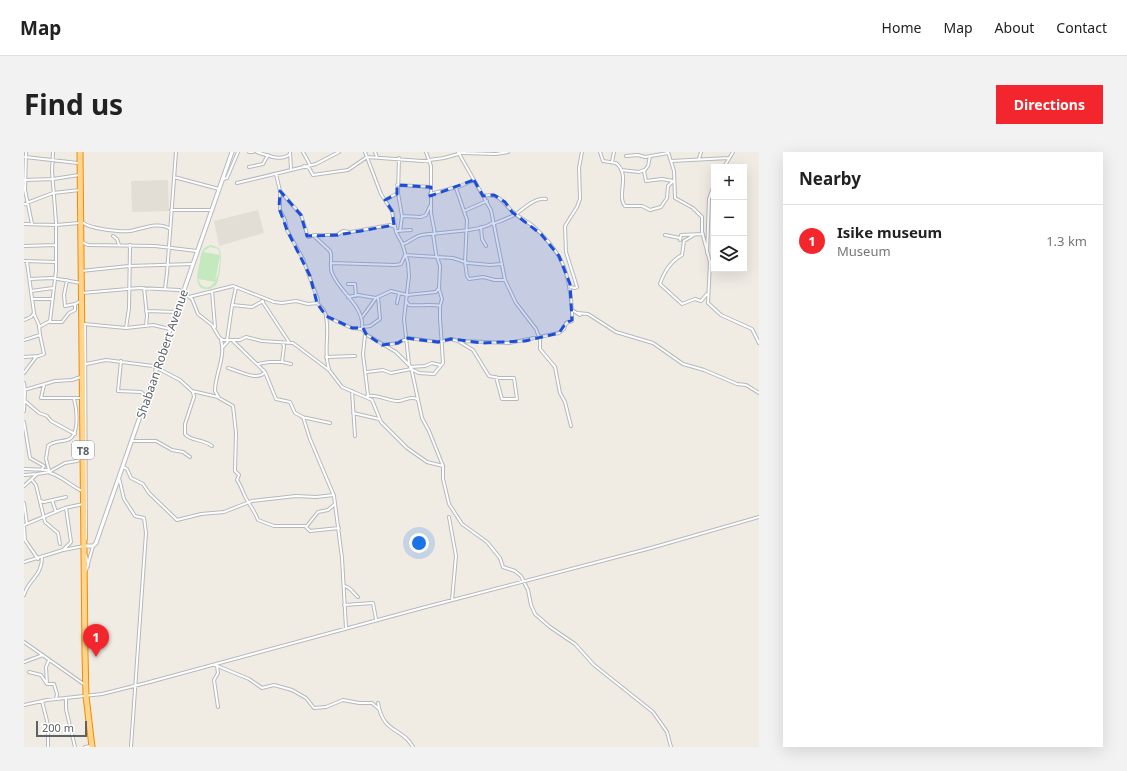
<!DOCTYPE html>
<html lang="en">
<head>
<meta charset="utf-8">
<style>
	body { margin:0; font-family:"Noto Sans",sans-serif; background:#f2f2f2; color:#222 }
	.controls { position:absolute; right:12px; top:12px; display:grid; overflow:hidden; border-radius:0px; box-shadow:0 4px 16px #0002 }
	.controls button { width:36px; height:36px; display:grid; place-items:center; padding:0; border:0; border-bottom:1px solid #e0e0e0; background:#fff; color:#222; font:20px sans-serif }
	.scale { position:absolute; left:12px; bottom:10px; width:51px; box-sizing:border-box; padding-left:4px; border:2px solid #5c6266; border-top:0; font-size:11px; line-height:14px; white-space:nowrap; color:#5c6266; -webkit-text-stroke:3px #fff; paint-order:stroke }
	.you { position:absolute; left:395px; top:391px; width:14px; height:14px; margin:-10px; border:3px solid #fff; border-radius:50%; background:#1a73e8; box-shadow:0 0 0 6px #1a73e833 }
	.badge { display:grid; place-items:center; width:26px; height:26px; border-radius:50%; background:#f4262d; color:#fff; font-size:13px; font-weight:700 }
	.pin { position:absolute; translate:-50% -33px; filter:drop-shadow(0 1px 2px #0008) }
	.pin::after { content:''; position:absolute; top:21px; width:14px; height:12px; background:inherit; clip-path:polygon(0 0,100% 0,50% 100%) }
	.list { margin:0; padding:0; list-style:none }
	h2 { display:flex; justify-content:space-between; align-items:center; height:52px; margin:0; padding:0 16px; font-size:17px }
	h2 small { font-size:13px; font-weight:400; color:#767676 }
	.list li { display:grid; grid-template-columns:26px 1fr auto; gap:12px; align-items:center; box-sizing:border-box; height:72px; padding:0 16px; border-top:1px solid #e0e0e0 }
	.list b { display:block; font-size:15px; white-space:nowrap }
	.list p { margin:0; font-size:13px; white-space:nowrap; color:#767676 }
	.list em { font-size:13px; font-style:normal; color:#767676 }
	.icon { flex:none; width:22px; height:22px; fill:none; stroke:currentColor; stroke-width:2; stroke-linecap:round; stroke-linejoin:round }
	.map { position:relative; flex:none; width:735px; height:595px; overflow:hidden; border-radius:0px }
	header { display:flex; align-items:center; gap:24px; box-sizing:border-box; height:56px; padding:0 20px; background:#fff; border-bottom:1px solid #e0e0e0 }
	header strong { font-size:19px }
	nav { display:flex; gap:22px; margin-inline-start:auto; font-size:14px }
	.intro { display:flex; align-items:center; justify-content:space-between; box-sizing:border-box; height:96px; padding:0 24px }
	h1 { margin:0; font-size:28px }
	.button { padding:10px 18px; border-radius:0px; background:#f4262d; color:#fff; font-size:14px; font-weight:700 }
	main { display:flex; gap:24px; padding:0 24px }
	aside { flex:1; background:#fff; border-radius:0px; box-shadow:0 4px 16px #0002 }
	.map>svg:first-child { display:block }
	.education { fill:#e2ddd5 }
	.green { fill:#c4e9bf; fill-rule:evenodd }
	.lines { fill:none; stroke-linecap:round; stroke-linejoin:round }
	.street-casing { stroke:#b5b8bc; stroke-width:4 }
	.secondary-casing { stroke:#b6babf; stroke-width:5 }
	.highway-casing { stroke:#f48b00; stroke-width:7 }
	.street { stroke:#fff; stroke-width:2 }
	.secondary { stroke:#fff; stroke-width:3 }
	.highway { stroke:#ffd48c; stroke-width:5 }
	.marked { fill:#1d4ed8; fill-opacity:0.2; stroke:#1d4ed8; stroke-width:3; stroke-dasharray:8 5; stroke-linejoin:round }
	.labels { text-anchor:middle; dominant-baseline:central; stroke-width:3; stroke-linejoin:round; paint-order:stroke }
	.shield { fill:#fff; stroke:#8d9194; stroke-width:1 }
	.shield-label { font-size:11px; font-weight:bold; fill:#5c6266 }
	.street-label { font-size:12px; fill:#5c6266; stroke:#fff }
</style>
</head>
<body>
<header>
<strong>Map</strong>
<nav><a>Home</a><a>Map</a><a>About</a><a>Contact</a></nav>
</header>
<div class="intro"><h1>Find us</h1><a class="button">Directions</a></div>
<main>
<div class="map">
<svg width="735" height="595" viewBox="0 0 735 595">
	<rect width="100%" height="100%" fill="#f0ece4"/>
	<path class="education" d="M144,28L145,59L108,60L107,29Z
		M234,58L240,81L195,94L190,69Z"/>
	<path class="green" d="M187,93L195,96C199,102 196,127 192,133C190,135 187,137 184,137C168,138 174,118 176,109C177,101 178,95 187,93ZM186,95L194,97C199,105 194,145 177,133L174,127L191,130L196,103L179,100Z"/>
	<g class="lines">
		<defs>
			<path id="street" d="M2,0L1,38L8,72
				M225,0H229
				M233,0C242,3 257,10 266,2
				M266,0L267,17
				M279,0L286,13
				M341,0L357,42L368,59L372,80L378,91L384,111L385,124L380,167L385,212
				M351,0L353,5
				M402,0L407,14V61L411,82
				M434,0L467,58L481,128L492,151L512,177L516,188V197L531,215L536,241L541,250L547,274
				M576,0L579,9L592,11C607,23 592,44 601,54H618L626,58L637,55L643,46L644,34L649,29
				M644,0L650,19L651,46L669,56L678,65V80L686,110L684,151L697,163L728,177L735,191
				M439,1L472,2L484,0
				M602,4L614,3L621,5L644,1
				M626,4L624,14L620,19L622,29L638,27L649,29
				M1,5L54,11
				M675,7L677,0
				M647,9L705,6
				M588,10L590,0
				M280,14L285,16L289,23L324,18L343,5L398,9L420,6L441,0
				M225,15L239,12L244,3
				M700,15L709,0
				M597,18L615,20L620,18
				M252,22L256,39V58L261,68L263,78L279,107L294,148L293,151
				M150,25L195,37
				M199,27L203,26L214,0
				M0,28L29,27L55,23
				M450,28L432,36L443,68L441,110L443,124L445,127L459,125L471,128H481
				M213,31L292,12L315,0
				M373,33L407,35
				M256,39L277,63L284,85L291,83H313L319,79L327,80L366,73L371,75
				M374,41L378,64L376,79
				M406,42L433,35
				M459,44C475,40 479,51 489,60C495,66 503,69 509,74C539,101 545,120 548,158L556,163
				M361,48L374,41L375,6
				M0,52L29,41L56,38
				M147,58H187
				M440,59L463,49
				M378,64L397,65L402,63L406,54
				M58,70C65,77 96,80 106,79C118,77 135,69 146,77
				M0,72L32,73L55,71
				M469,72C476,69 485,66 492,62C500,56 512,45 522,47
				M457,75L458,87L462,94
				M372,79L387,78
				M641,83L656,86
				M670,83L660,89L658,103C647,109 640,120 636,132L658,152L671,147L677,149L683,142
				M89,84L93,87L95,93
				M290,84L306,99C309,106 305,114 308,121C316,141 341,154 338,177
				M656,88L657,83L679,82
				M58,90L64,93L131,94L173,99
				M379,92C386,90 391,84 398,83C414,80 457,80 468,71
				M0,94L32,93
				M683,101L685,47L690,33
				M0,109L32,110
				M307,111L371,113L377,112L381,103L429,106L444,111L466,113L477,112
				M57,119L105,114L169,112
				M6,127L28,126L57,131
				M43,128L40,143L41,154L51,152L57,149
				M324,132H331L332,144
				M546,135L551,136L553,135L542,100L541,74L553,55L556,47L555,16L558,0
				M120,136L123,164L122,174
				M141,137L143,121L152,0
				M7,139L29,136
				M188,139L191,175
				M58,141L115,136L155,138L168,147L174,162L188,173L195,185L199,188H216L222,185L238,189L269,191L305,218L318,235L348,248L357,270L383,296L403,310L419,314
				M165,145L209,134L250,150L258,151L272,149L284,152L293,151L299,157L303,165L328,176L338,177L343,183L372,200L387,215L398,266L405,279L419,314V327L425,352L438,372L463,390L476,406L479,415L491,419L497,424L504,438L507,453L511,462L526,475L551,492L570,513L629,560L643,580L647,595
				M324,145L334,143L352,146L367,139L383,143L412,140L414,137
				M8,147H29
				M238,149L265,190
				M382,149L385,153C392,154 411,152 416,154
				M373,151L375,142
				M208,153L228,155L239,149
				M122,159L153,160
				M553,161L564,162L592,180L629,191L659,212L680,218L713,232L722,233L735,241
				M339,164L352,146
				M302,165C306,182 299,200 305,217
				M0,168L7,165L10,161L3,110
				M26,170H38L45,161L51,158V152
				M60,172L102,176L129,173L146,177
				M61,172L62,387
				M15,175L26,169L32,119V70L28,19L29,0
				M339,175L346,174L356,167L354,145
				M102,176L105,156L106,93
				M341,183L339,202L344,243
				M0,188L16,183L15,173L10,162
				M197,188C202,205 191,222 191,239L195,246L209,254L212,281L211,319L215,323L213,328C218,335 219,342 223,348C227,355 231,360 234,368L250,374H281L286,379L315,376
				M203,188L208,154L212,135
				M208,188L241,220L252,247L266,250L271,261L279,265L286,287L310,344L318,406L322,476
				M436,189L485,191L535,181L540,177L542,171L548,169V159
				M258,190L260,194L258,210L267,212
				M359,193L374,191L384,186L414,190L427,187L434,189L449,198L465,224L475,226H490L493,247H478L472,225
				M198,196L205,188
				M0,205L15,204
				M302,205L331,204
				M97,209L94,239L117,240L123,245
				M62,212L82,208L129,214L156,228L168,239L194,245
				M234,212L245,210H258
				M386,215L401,214L408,211L416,213
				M204,216C213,218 234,230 241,220
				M343,220L359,218L367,221L387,217L395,221L410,222L419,211L416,166V154L418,147L415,137L416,114L412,102L409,82
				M0,221L12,205L20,202L16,183
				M0,231L1,238L0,259
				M20,233L17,246H57
				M0,238L31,229L48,228L57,225
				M328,239L331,284
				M169,240L170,245L161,272V282C166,289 179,287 188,294
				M343,244C354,242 367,250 375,249C381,248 387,244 393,247
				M1,249L15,261L23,264L27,269L51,282
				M329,261L355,267
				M278,265L306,271
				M0,270L6,306L20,314L18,317
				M108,289H132L148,298L159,300L166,305
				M99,315L103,317L107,326L119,332L125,341L153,368L177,362L200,360L228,349L272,344L292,345L310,343
				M0,317L25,318
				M25,318L22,307L24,294C29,289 36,290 43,288C56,285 53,257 50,247
				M26,321C36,323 47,334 58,339
				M0,323L13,322
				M95,326L100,347L111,364L120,366L122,381L107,595
				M8,328L12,333L21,370L34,381L36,392
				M0,334L13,322L25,320L41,311L53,309L58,305
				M28,348L32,360
				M16,349L20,350L42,345
				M0,351L3,372
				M425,365L432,404L428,448
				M0,373L41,356L59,352
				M0,375L1,388L14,407
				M282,375L294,360L304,358L311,352
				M40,397L47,390L42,356
				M62,403L64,414
				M0,410L39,398L60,394
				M62,419L69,394
				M320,434C327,435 329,441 334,445
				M0,443C4,428 18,424 18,406
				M320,453L349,451L352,467
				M0,490L61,533
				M0,510L19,503
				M191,513L225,527L238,536L250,533L268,538L282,546L290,556L302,555L319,548L335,551H348L355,557
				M193,514L194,521L190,528L194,555
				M5,520L17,523L23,532H30L33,542L32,547
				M23,532L22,515L25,508
				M42,546V557L51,595
				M18,549L24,573V595
				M354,551C359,582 378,575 389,595
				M0,553L23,548L78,542L122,531L398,456L627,396L735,365
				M61,595L67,594"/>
			<path id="secondary" d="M60,394H69L72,391L208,0"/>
			<path id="highway" d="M56,0L61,501L62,544L68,595"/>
		</defs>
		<use href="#street" class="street-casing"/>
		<use href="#secondary" class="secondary-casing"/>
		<use href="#highway" class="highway-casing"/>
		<use href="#street" class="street"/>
		<use href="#secondary" class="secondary"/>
		<use href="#highway" class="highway"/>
	</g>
	<path class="marked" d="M450,28L459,44L470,43L481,50L488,60L517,82L535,104L546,132L548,168L542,171L535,181L501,189L459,191L427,187L414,190L382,186L374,191L358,193L342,182L339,176H328L302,164L293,151L286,124L263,78L255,56L256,39L277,63L283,84L314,83L370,73L368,59L361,48L373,42V33L407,35L406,44Z"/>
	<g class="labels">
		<rect class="shield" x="48" y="289" width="22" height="18" rx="3"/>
		<g class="shield-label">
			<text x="59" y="298">T8</text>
		</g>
		<g class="street-label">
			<text transform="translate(138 202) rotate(-71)">Shabaan Robert Avenue</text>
		</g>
	</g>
</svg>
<div class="controls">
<button>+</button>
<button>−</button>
<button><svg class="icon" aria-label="layers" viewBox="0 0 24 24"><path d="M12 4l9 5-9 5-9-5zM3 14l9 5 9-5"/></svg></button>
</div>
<div class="scale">200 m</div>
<div class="you"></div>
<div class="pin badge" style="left:72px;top:505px">1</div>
</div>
<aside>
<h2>Nearby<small></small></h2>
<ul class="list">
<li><span class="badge">1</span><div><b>Isike museum</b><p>Museum</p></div><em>1.3 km</em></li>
</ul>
</aside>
</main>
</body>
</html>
